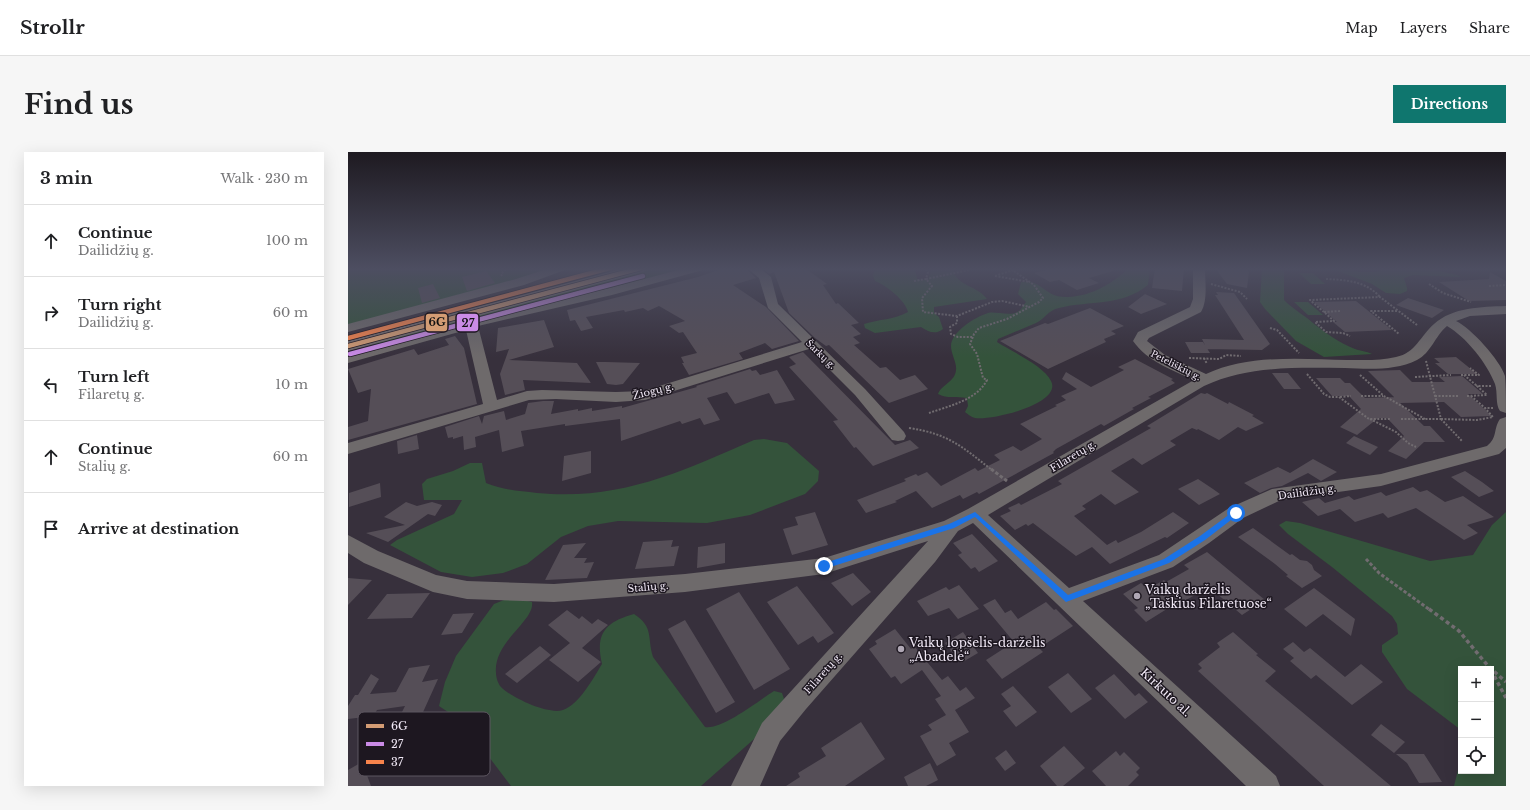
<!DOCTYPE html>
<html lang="en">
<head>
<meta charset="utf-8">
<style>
	body { margin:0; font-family:"Libre Baskerville",serif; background:#f6f6f6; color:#202124 }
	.controls { position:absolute; right:12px; bottom:12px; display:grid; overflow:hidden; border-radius:0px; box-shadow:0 4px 16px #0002 }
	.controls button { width:36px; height:36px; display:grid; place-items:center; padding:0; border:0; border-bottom:1px solid #e0e0e0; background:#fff; color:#202124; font:20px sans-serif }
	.stop { position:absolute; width:12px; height:12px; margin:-9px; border:3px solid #1a73e8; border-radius:50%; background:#fff }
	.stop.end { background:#1a73e8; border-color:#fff; box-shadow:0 1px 4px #0008 }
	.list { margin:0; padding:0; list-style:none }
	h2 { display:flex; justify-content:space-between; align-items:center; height:52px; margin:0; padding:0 16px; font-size:17px }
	h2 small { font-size:13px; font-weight:400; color:#757577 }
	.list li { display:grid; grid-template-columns:26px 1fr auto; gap:12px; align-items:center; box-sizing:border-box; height:72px; padding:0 16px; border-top:1px solid #e0e0e0 }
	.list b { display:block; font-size:15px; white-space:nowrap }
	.list p { margin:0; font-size:13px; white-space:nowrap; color:#757577 }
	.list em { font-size:13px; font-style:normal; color:#757577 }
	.icon { flex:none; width:22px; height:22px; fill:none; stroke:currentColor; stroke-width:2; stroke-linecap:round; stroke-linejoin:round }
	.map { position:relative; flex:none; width:1158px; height:634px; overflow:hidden; border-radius:0px }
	header { display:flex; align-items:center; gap:24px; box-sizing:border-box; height:56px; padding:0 20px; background:#fff; border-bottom:1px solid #e0e0e0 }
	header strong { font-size:19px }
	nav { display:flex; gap:22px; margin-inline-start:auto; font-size:14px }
	.intro { display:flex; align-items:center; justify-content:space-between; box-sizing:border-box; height:96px; padding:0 24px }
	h1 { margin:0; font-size:28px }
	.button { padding:10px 18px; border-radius:0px; background:#0f766e; color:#fff; font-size:14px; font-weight:700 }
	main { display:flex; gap:24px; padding:0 24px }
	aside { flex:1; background:#fff; border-radius:0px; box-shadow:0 4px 16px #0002 }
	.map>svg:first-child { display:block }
	.green { fill:#34533b }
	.building { fill:#554e57 }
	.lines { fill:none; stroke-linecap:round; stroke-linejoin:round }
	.path-far2 { stroke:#716c70; stroke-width:2; stroke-dasharray:2 1.5; stroke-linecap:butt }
	.path-far1 { stroke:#716c70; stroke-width:3; stroke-dasharray:3.5 2; stroke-linecap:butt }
	.path { stroke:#716c70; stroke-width:3.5; stroke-dasharray:4 3; stroke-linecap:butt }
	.minor { fill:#6e6a6b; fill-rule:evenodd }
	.major { fill:#716a6d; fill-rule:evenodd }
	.bus-1-casing { stroke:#1d1720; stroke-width:6 }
	.bus-2-casing { stroke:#1d1720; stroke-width:6 }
	.bus-3-casing { stroke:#1d1720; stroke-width:6 }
	.bus-1 { stroke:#d39c74; stroke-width:4.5 }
	.bus-2 { stroke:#ca8be6; stroke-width:4.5 }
	.bus-3 { stroke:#f8844c; stroke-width:4.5 }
	.route { fill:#1a73e8 }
	.poi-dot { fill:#b0a8b5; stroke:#1d1720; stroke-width:1.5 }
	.labels { text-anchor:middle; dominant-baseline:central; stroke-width:3; stroke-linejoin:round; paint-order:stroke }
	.far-street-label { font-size:9px; fill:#f1e9f6; stroke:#1d1720 }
	.street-label { font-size:10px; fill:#f1e9f6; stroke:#1d1720 }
	.near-poi-label { font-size:12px; fill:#f1e9f6; stroke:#1d1720; text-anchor:start }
	.near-street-label { font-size:12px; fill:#f1e9f6; stroke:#1d1720 }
	.key { fill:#1d1720; stroke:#5d5660; stroke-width:1 }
	.key-label { font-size:11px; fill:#f1e9f6 }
	.line-badge { stroke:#1d1720; stroke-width:1.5 }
	.pale-badge-label { font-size:11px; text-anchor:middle; font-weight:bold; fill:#111 }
</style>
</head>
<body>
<header>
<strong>Strollr</strong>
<nav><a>Map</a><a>Layers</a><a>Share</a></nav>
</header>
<div class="intro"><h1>Find us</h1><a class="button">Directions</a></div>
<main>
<aside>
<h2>3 min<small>Walk · 230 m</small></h2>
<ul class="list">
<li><svg class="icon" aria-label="ahead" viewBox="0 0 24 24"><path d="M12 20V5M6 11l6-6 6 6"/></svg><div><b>Continue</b><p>Dailidžių g.</p></div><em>100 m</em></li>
<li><svg class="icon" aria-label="right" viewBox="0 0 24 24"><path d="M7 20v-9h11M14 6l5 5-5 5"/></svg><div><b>Turn right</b><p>Dailidžių g.</p></div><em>60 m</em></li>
<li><svg class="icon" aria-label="left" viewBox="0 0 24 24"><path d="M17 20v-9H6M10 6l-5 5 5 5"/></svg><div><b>Turn left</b><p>Filaretų g.</p></div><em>10 m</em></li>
<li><svg class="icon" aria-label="ahead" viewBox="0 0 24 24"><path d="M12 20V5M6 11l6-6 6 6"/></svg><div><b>Continue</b><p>Stalių g.</p></div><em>60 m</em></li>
<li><svg class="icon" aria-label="arrive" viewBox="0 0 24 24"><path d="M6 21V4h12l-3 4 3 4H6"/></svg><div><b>Arrive at destination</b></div></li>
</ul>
</aside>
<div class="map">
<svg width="1158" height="634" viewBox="0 0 1158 634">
	<rect width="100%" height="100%" fill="#37303c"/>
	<path class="green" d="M0,116H212L0,175Z
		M302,116H345L0,205V202L27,194L26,192L54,182Z
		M527,116H567L569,127L580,128L583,118L591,117L605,118C609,134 630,134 639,147L586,155V161L591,165L595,177C588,183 580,180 573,175L527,181L517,176L516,172C531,167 546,168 560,160C558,149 538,133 527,129L525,124Z
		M781,116H802L800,133C773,155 742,148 711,156C700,158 697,167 688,171L650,187L649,190C663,199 696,214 703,229C715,252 642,269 627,266C623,265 620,262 617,260L620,254L619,246C609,244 599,247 590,242C594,232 607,230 608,218C609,211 603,202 603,194C603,180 627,165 640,161C649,159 666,166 673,157C675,155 676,152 678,150L670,142L673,130C690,128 693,137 706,143C711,145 717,145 721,145C746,143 763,132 781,116Z
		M914,116H936V148C946,158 955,162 965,171C978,181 991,191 1007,197C1013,199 1018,199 1024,202L976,205L948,189L917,157L912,150Z
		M982,116H995L1012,120H1028L1038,116H1078L1109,123L1112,125L1065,123L1056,126L1059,136V139L1052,142L1038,141L1024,132Z
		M951,121H965L977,132H963Z
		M946,150H960L975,163H960Z
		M416,287L439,291L471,319L470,329L457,342L402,363L359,371L270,369L240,374L213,385L179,412L155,421L124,425L93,420L42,393L49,388L106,362L114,348H76L74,332L79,327L105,319L122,311H134L138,331C155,338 171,339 189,341C272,349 332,320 406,288Z
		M1158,360V634H1106L1113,606V619H1143V517H1113V578L1059,537L1034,500V493L1050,482L1049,472L1044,464L984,415L940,382L931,373L938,369L952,371L1082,409L1125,403L1144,373Z
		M166,446L184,450C187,469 145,490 148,521C148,525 150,532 153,535C164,546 200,563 215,558C231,553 246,525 254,512C247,482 257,470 286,462C306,475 299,485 305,505L357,575C374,578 410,549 426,539L434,541L436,547L414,580L353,634H163L138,601L115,581L109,566L91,554L97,530L108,504L146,452L156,448Z"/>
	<path class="building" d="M376,116H398L408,126L385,133L418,155L451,189L424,197L417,191L391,201L395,207L341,223L334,211H336L333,205L349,201L335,180L331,181L321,174L337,169L311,154L300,159L295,156L277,160L276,158L238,165L245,176L233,179L227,168L222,169L219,158L350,125Z
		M414,116H457L479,132L475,133L488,152L490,151L511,171L503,173L513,182L505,185L512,191L506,193L532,216L538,215L552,228L567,223L580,237L541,251L481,193L478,194L467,186L441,161L426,120L421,122Z
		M706,116H765V119L741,126L751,131L729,138L711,128L702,130L686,121Z
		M807,116H836L834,139L804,136Z
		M867,116H898L901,120L899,136L879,132Z
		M138,119L147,131L119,139L114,125Z
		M1142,120L1158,129V148L1121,149L1091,130L1141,127Z
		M85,132L92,146L74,151L70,136Z
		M868,140L886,141L922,192L914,198L859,197L854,187L896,188L867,143H870Z
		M797,142L819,152L793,162L780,155Z
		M1060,146L1096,158L1084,166L1048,153Z
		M1008,149L1044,178L997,180L985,170H989L966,150Z
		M742,156L776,174L763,179L768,182L756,187L758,190L700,217L652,189L697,171L700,172Z
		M196,168L206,195L161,208L229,211L243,231L175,228L177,238L157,243L152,222L161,197L148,200L150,176Z
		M107,184L116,196L129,252L0,288V275L20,269L23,237L10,241L0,217L66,197L70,203L101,193L97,187Z
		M837,190H855L862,201H843Z
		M455,200L547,293L562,288L571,296L525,314L508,295L506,296L485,269L490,268L441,215L448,212L441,205Z
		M1108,205L1129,222H1100L1087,211H1092L1086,206Z
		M787,207L825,227L823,228L827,231L800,245L803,246L784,256L786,257L756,274L753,272L708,297L705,300L706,301L631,342L629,340L615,347L612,343L584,356L568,339L547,349L549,350L518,361L509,348L558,329L556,327L568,322L570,324L579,320L593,334L627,316L630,319L652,308L646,303L665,294L673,299L694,287L672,272L709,254L707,253L718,248L713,244L729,237L714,227L718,220L743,235L776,218L770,215Z
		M248,210H258L292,211L275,232L268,233L259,232Z
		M402,217L404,219L408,218L412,223L429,218L447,248L427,252L421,241L387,252L379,240L359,246L372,268L356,273L352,266L334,272L332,269L273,289L272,267L217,274V272L173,279L176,294L154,300L151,278L127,285L128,295L116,298L115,284L105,287V285L100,286L97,275L131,264L134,272L136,264L156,259L158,268L177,262L180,251L195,249H206L203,262L230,257V259L244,256V259L274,254V256L349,235L348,234Z
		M1052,218L1064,230H1097L1091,225L1114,224L1135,242H1120L1144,264L1113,265L1096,250L1052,251L1020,219Z
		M924,221H940L953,237H936Z
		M968,226H992L997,231H1002L1017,246L1046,245L1076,274H1082L1097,290H1076L1058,307L1040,299L1056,284L1039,266H1030L1009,283L992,275L1013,257L1001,244H984Z
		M853,241L857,242L859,241L880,252L881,250L906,263L904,264L916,271L898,279L890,275L871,288L850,277L849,278L844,276L822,289L828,293L794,313L785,306L763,319L791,340L767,353L753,342L734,354L738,357L726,364L759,393L768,388L770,391L793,380L825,360L841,371L819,386L817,385L762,412L744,395L728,404L685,371L680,374L678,372L667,378L652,364L663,359L660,356L671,351L673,353L714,332L710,329L803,276L799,274Z
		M69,283L71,297L50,302L49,289Z
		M1006,284L1030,295L1022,303L998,291Z
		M243,299V321L214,329L216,304Z
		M965,307L989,320L973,329L960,321L934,334L923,336L912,341L896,331L930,315L942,321Z
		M1117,319L1134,330L1146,339L1131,345L1103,325Z
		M850,327L865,337L872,342L851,353L830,337Z
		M32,331L33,345L1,355V341Z
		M1065,335L1072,340L1079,338L1097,350L1115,344L1146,365L1119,373L1130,381L1116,388L1068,356L1040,366L1035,361L1007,370L992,357L970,364L954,350L971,346L977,351L1001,344L1006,348L1033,340L1038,344Z
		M58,350L69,354L84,350L94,353L87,364L80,362L40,390L18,381L57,373L36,365Z
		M467,360L480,393L444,403L435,377L450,373L447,365Z
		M905,376L942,403L944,402L952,408L959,409L964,413L966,418L974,424L954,436L938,424L940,423L927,412L890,385Z
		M624,382L650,409L631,420L627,415L623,417L610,403L614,401L605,391Z
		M325,388L323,395L331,394L326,414L287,417L295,390Z
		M238,391L226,406H239L236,411L246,410L239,426L197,428L215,393Z
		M377,391V411L349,416L350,395Z
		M859,400L917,448L894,463L861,435L824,456L822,455L798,470L786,458L790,456L775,442L793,431L800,437L816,428L818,430L841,417L836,413Z
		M505,421L523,440L504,454L483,431Z
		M0,426L24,428L0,453Z
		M611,433L631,457L610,467L601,456L580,464L569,449L598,435L601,438Z
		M449,434L486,481L470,491L465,484L450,493L419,450Z
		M966,436L1007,467L1003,484L975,462L958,475L936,457Z
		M391,440L442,517L406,538L358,457Z
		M82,441L64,466L19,467L39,442Z
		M647,447L657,461L663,458L670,467L698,450L706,458L708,457L725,474L691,496L695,500L654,527L638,508L666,490L635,453Z
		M219,458L231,467L234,464L244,472L250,467L260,473L234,496L253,510L230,530L201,508L222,491L200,473Z
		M126,461L114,481L93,483L105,462Z
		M337,468L387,550L368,561L320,477Z
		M547,477L563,497L566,494L594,528L600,524L612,539L618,535L627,546L607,558L621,580L601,591L608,603L589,614L572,584L584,578L580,573L598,563L587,547L593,544L574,518L553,532L547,524L543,526L521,497L529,492L527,489Z
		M615,480L630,501L613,511L597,491Z
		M885,480L910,502L908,503L928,519L917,529L1043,634H976L850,519L854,516L850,512L872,495L869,491Z
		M945,490L956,500L962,496L997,525L1013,512L1035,530L1004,553L968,523L963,527L942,509L946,506L935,497Z
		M192,494L203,503L169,531L157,522Z
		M82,513L74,530L90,527L71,569L48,572L57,554L29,558L25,564L0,567V554L7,543H10L23,522L31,527L22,542L48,540L61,516Z
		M720,521L744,547L723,561L700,535Z
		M766,522L787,544L791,541L800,550L777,567L747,536Z
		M665,534L689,560L668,575L655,559L663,554L653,542Z
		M513,570L537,607L497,634H438L452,625L450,621L478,604L473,596Z
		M1033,572L1057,590L1046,601L1023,583Z
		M716,594L737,616L715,634H709L692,614Z
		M658,598L668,611L657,619L647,606Z
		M768,599L772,604L776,600L792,616L788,620L791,623L780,634H758L744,619Z
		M1048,602H1076L1094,630L1071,631L1059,611Z
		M14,610L23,634H0V618Z
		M582,611L590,628L578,634H560L556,625Z"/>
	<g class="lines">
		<path class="path-far2" d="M621,118L578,127L584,134L574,146L575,160L609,164L644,150L654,149L682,155
			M154,124L153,122L159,116
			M647,124L682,130
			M647,124L665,118
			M978,127C998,128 1018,129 1032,145
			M566,129L578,127L580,120L578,116
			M863,132L892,140L899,147
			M1081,132L1095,141L1123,150
			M1141,134L1158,133
			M992,159L976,160L986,169L967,170L978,180L995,181L1002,184
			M1049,159H1023L1051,182
			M976,160L962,148L1032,145L1069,173
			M609,164V171L602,175L603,182L610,185H624
			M922,176L929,178L951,201
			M841,206L871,207L878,203L893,204
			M856,206L859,212
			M959,222L976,242L982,245H991L1021,267H1043
			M1012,223L1036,244L1077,267
			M1113,223H1131L1122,216
			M1116,223L1129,234
			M1067,225L1103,223
			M1013,244H1035
			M1087,244H1110
			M1119,244L1139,243L1129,234H1143
			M1123,244L1137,256H1145
			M992,245L1003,244
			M581,261C601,254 629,248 639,228L635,226L629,202L622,192L626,182L631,176L659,167L691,150L695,146L686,133L663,117
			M1022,267L1048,280L1060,291L1068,295
			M1053,267H1093L1078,209
			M1093,267L1129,268L1145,265L1137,256
			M1093,267L1114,289
			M561,276C601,282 613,294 644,318"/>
		<path class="path-far1" d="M643,317L659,329
			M1018,407L1031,421L1082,458"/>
		<path class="path" d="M1081,457L1111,479L1140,514L1158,530
			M1143,518L1158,546"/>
		<path class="minor" d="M202,116H219L217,118L176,133L0,180V172L168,127Z
			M338,116H357L355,118L264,143L130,174L149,248L179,239L194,238L268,240L295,239L454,190L420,156L411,126L399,116H412L423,125L430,152L517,237L556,280L558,284L556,288L550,289L544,288L507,243L461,197L297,248L268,250L208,247L181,248L0,302V291L135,252L118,178L0,211V203L118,169L262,136Z
			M845,116H857C857,130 860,148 853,160L801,186L799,189L817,203L858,222C901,202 954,207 999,208C1016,208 1032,209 1048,205C1068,201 1072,184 1086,172C1105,155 1133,155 1158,154V162L1122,164L1108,169C1123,176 1152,208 1157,224C1158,234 1158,250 1158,261L1152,259C1147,252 1150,241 1147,232C1139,211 1118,185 1099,174C1087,184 1083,201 1069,208C1047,219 1020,217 997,216C949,216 901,213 856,234L640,363L721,436L811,403L881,356L924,337L1033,322L1139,294C1150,285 1145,277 1152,267L1158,265V296L1151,302L1033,334L933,348L895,366L861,391L825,415L735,449L928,624L932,634H898L625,371L610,379L587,410L458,557L432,589L412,634H383L414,571L580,389L476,422L337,440L206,450L119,447L85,440L16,411L0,401V383L30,399L88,423L119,429L206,432L337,422L476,406L596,369L620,357L846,228C824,218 799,209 785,189L790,180L842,155L845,147Z"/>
		<path class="major" d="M277,116H300L298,119L0,199V189Z"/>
		<defs>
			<path id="bus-1" d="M0,194L293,116"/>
			<path id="bus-2" d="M2,202L295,124"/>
			<path id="bus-3" d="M0,186L262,116"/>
		</defs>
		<use href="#bus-1" class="bus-1-casing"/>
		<use href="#bus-2" class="bus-2-casing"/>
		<use href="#bus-3" class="bus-3-casing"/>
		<use href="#bus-1" class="bus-1"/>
		<use href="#bus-2" class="bus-2"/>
		<use href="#bus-3" class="bus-3"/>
	</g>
	<linearGradient id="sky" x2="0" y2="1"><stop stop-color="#1e1a21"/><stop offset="0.57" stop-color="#4d4e61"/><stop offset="1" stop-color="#4d4e61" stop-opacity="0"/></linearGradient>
	<rect width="1158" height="205" fill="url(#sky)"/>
	<path class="route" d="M886,359L892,361L857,388L821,411L718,450L627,365L606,376L476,417L472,414L473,412L601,372L627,360L720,443L816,407L852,384Z"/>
	<g class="poi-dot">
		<circle cx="789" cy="444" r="4"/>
		<circle cx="553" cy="497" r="4"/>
	</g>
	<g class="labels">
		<g class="far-street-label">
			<text transform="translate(473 202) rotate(44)">Šarkų g.</text>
			<text transform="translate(828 213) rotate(27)">Peteliškių g.</text>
		</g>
		<g class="street-label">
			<text transform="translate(305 239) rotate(-14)">Žiogų g.</text>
			<text transform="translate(725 304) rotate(-31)">Filaretų g.</text>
			<text transform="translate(959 340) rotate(-8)">Dailidžių g.</text>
			<text transform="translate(300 435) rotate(-5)">Stalių g.</text>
			<text transform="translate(475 521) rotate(-48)">Filaretų g.</text>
		</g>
		<g class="near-poi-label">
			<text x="797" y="437">Vaikų darželis<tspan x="797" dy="14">„Taškius Filaretuose“</tspan></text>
			<text x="561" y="490">Vaikų lopšelis-darželis<tspan x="561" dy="14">„Abadelė“</tspan></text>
		</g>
		<g class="near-street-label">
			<text transform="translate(818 540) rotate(43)">Kirkuto al.</text>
		</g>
	</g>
	<rect x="10" y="560" width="132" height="64" rx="6" class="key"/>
	<rect x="18" y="572" width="18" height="4" fill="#d39c74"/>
	<rect x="18" y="590" width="18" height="4" fill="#ca8be6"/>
	<rect x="18" y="608" width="18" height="4" fill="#f8844c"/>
	<g class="key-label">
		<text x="43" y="578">6G</text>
		<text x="43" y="596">27</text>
		<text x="43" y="614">37</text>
	</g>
	<g class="line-badge">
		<rect x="77" y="161" width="23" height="19" rx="4" fill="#d39c74"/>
		<rect x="108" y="161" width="23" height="19" rx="4" fill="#ca8be6"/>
	</g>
	<g class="pale-badge-label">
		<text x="89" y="174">6G</text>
		<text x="120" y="175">27</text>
	</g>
</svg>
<div class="controls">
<button>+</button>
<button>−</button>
<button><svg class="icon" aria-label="locate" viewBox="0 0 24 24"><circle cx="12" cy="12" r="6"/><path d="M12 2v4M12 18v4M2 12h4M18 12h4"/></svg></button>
</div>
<div class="stop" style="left:888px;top:361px"></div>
<div class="stop end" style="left:476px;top:414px"></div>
</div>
</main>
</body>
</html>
